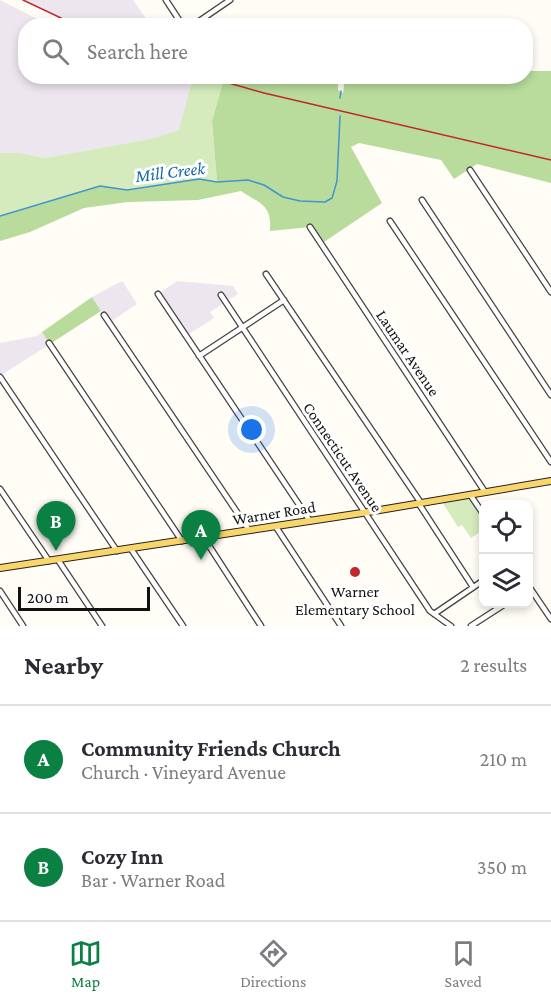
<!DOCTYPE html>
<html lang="en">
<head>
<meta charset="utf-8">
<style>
	body { margin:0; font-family:"Crimson Pro",serif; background:#f2f2f3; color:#2b2b33 }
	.controls { position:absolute; right:18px; bottom:18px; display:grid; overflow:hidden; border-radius:12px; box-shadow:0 3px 9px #0003 }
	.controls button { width:54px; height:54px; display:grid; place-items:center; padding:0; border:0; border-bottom:2px solid #e1e1e2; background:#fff; color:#2b2b33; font:30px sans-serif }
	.scale { position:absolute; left:18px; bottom:15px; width:132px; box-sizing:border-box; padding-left:6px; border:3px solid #111; border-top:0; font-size:16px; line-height:21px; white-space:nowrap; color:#111; -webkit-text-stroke:4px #fff; paint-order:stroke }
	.you { position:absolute; left:252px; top:430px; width:21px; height:21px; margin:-15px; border:4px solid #fff; border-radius:50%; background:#1a73e8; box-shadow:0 0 0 9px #1a73e833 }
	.badge { display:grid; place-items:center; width:39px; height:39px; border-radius:50%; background:#0b8043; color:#fff; font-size:20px; font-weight:700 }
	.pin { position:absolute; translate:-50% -50px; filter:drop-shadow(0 2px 3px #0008) }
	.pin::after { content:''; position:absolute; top:32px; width:21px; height:18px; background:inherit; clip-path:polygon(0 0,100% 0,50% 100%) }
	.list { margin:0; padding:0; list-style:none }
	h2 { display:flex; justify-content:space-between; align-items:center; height:78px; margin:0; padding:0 24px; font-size:26px }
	h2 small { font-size:20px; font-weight:400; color:#7c7c81 }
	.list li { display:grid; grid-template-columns:39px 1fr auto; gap:18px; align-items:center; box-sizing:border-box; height:108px; padding:0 24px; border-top:2px solid #e1e1e2 }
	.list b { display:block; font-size:22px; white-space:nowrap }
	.list p { margin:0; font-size:20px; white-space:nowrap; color:#7c7c81 }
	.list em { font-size:20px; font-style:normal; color:#7c7c81 }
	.icon { flex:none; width:33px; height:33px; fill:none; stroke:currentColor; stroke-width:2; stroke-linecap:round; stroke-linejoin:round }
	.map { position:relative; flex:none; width:551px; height:626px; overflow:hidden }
	.search { position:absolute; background:#fff; box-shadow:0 3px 9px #0003; left:18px; right:18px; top:18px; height:66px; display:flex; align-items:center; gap:15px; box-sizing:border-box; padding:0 21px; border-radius:24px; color:#7c7c81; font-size:22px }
	.sheet { height:294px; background:#fff }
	nav { display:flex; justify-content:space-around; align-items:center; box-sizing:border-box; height:84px; border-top:2px solid #e1e1e2; background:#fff; font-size:16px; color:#7c7c81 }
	nav a { display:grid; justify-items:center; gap:3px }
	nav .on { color:#0b8043 }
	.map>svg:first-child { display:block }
	.industrial { fill:#eee6ef }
	.green { fill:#d5ebbd }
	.forest { fill:#b9dc9c }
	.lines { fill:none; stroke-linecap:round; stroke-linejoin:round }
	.stream { stroke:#3f96cf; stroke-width:1.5 }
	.minor-casing { stroke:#444; stroke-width:7 }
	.major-casing { stroke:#222; stroke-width:8 }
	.minor { stroke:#fff; stroke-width:4.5 }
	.major { stroke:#f9d66b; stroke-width:6 }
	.rail { stroke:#c4262e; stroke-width:1.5 }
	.poi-dot { fill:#c4262e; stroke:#fff; stroke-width:2 }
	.labels { text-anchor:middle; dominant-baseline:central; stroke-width:6; stroke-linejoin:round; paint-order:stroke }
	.street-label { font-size:16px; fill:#111; stroke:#fff }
	.poi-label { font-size:16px; fill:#111; stroke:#fff }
	.water-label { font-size:18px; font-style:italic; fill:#1768a6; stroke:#fff }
</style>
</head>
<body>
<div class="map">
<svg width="551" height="626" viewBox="0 0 551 626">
	<rect width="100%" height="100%" fill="#fffdf5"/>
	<path class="industrial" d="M0,0L49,25L26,26V76L170,77L194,86L179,130L150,139L45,158L21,153H0Z
		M23,0H133L151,25H80Z
		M177,281L233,286L238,294L210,312L214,318L186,336L158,294Z
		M120,282H123L137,304L109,323L92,297Z
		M42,332L50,344L0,376V343L37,336Z"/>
	<path class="green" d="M193,77H204L223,82L212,121L217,182L199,179L127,190L100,186L0,216V153H21L45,158L150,139L179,130Z
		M471,496L483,515V530L471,538L462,525L458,527L441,500Z"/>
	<path class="forest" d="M526,71H551V183L477,164L454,179L441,160L359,143L351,147L382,203L321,244L310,227L270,231C272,204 260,204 241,191L198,200L128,202L84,208L30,232L0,241V216L100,186L127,190L199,179L217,182L212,121L223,82L204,77H338V90L343,93L345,78L371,76H526Z
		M92,297L101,311L50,344L42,332Z"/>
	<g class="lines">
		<path class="stream" d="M340,98L341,91
			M0,216L100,186L127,190L199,179L217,182L248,180L264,185L283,197L300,201L325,202L332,198L337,181L340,116"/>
		<defs>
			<path id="minor" d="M166,0L183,26
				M192,26L230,0
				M470,170L551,292
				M422,200L551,395
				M390,221L551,462
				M310,227L485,492
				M266,274L421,503
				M158,294L310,521
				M221,295L430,611L451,626
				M104,315L249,530
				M49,343L182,541
				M199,356L284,300
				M0,377L117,551
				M0,489L49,561
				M471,496L484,515
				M419,504L473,587
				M276,527L341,626
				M204,538L261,626
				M131,549L183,626
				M58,560L102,626
				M528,585L551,619
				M0,591L23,626
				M434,614L484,580
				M471,626L505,604"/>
			<path id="major" d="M0,568L362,513L551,481"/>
		</defs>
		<use href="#minor" class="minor-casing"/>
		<use href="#major" class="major-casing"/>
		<use href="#minor" class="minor"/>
		<use href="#major" class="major"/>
		<path class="rail" d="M23,0L78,26
			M204,76L264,93L551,160"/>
	</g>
	<circle class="poi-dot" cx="355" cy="572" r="6"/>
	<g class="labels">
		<g class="street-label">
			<text transform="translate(408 353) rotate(56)">Laumar Avenue</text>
			<text transform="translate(343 457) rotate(56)">Connecticut Avenue</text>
			<text transform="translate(274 513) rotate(-9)">Warner Road</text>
		</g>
		<g class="poi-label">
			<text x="355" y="591">Warner<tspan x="355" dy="18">Elementary School</tspan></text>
		</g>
		<g class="water-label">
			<text transform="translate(170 172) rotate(-7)">Mill Creek</text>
		</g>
	</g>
</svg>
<div class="controls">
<button><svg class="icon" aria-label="locate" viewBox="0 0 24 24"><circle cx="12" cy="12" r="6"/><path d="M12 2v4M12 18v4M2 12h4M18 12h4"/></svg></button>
<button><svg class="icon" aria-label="layers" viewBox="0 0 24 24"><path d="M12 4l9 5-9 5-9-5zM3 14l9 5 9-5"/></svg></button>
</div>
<div class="scale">200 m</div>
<div class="you"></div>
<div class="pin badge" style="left:201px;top:560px">A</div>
<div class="pin badge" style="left:56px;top:551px">B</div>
<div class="search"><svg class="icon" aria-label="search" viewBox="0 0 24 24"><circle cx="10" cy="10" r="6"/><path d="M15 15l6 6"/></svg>Search here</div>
</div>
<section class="sheet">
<h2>Nearby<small>2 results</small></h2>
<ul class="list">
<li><span class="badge">A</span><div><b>Community Friends Church</b><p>Church · Vineyard Avenue</p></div><em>210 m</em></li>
<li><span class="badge">B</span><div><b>Cozy Inn</b><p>Bar · Warner Road</p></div><em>350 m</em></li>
</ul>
</section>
<nav>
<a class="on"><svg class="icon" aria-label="map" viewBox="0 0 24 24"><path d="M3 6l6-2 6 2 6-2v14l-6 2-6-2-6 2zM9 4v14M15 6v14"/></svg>Map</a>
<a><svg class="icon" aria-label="directions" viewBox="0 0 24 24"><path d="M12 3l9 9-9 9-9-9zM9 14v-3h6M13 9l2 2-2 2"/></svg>Directions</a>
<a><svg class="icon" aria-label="saved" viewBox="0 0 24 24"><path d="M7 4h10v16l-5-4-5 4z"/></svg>Saved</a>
</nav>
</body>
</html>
